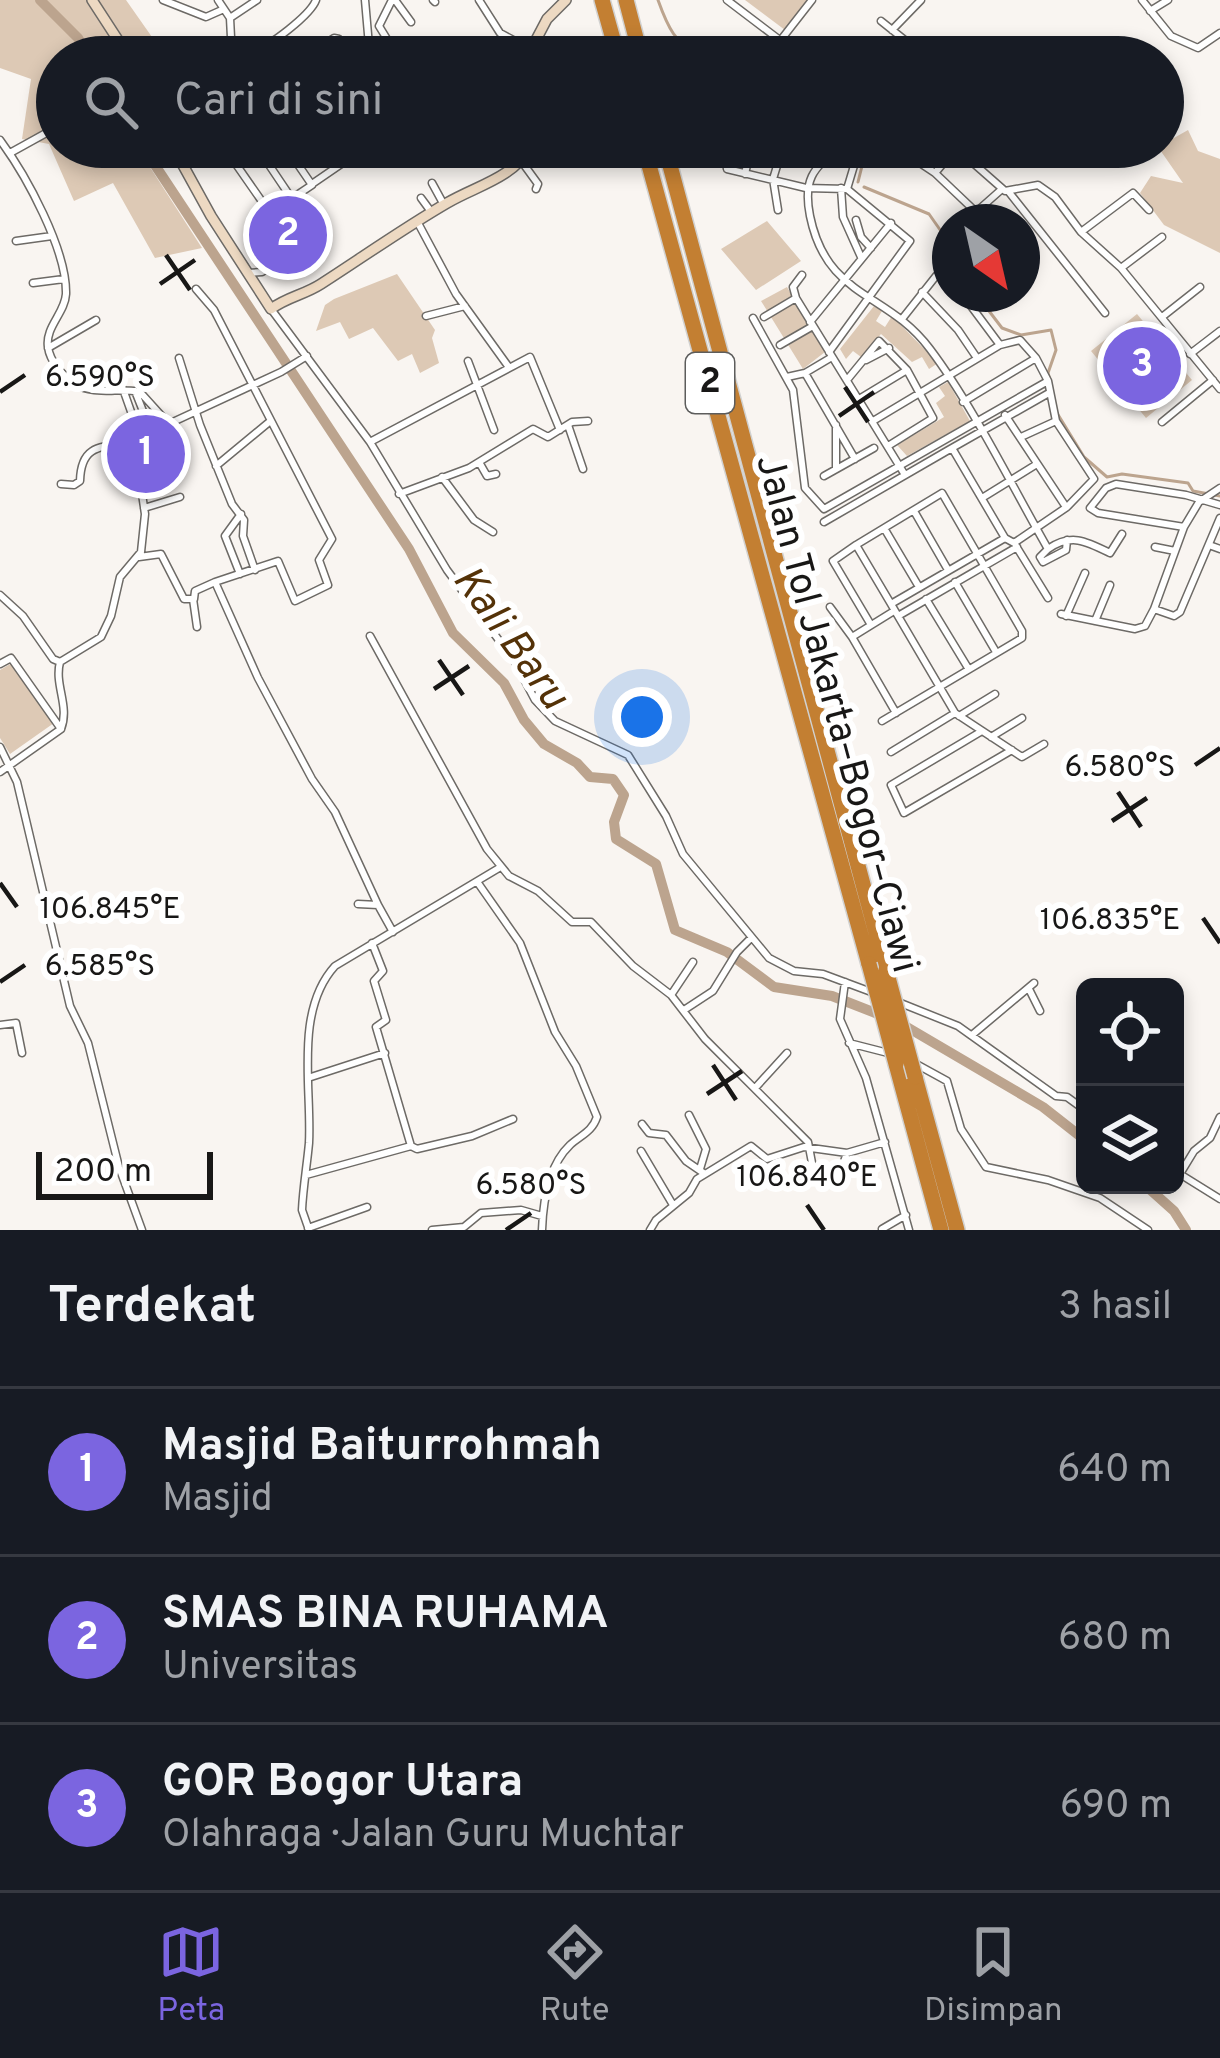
<!DOCTYPE html>
<html lang="id">
<head>
<meta charset="utf-8">
<style>
	body { margin:0; font-family:Overpass,sans-serif; background:#242831; color:#f1f3f6 }
	.controls { position:absolute; right:36px; bottom:36px; display:grid; overflow:hidden; border-radius:18px; box-shadow:0 6px 18px #0003 }
	.controls button { width:108px; height:108px; display:grid; place-items:center; padding:0; border:0; border-bottom:3px solid #363941; background:#171b24; color:#f1f3f6; font:60px sans-serif }
	.compass { position:absolute; left:932px; top:204px; width:108px; height:108px; border-radius:50%; background:#171b24; box-shadow:0 6px 18px #0003; rotate:146deg }
	.scale { position:absolute; left:36px; bottom:30px; width:177px; box-sizing:border-box; padding-left:12px; border:6px solid #181716; border-top:0; font-size:33px; line-height:42px; white-space:nowrap; color:#181716; -webkit-text-stroke:9px #fff; paint-order:stroke }
	.you { position:absolute; left:642px; top:717px; width:42px; height:42px; margin:-30px; border:9px solid #fff; border-radius:50%; background:#1a73e8; box-shadow:0 0 0 18px #1a73e833 }
	.badge { display:grid; place-items:center; width:78px; height:78px; border-radius:50%; background:#7b65e0; color:#fff; font-size:39px; font-weight:700 }
	.pin { position:absolute; translate:-50% -50%; border:6px solid #fff; box-shadow:0 3px 12px #0006 }
	.list { margin:0; padding:0; list-style:none }
	h2 { display:flex; justify-content:space-between; align-items:center; height:156px; margin:0; padding:0 48px; font-size:51px }
	h2 small { font-size:39px; font-weight:400; color:#9ea1a6 }
	.list li { display:grid; grid-template-columns:78px 1fr auto; gap:36px; align-items:center; box-sizing:border-box; height:168px; padding:0 48px; border-top:3px solid #363941 }
	.list b { display:block; font-size:45px; white-space:nowrap }
	.list p { margin:0; font-size:39px; white-space:nowrap; color:#9ea1a6 }
	.list em { font-size:39px; font-style:normal; color:#9ea1a6 }
	.icon { flex:none; width:66px; height:66px; fill:none; stroke:currentColor; stroke-width:2; stroke-linecap:round; stroke-linejoin:round }
	.map { position:relative; flex:none; width:1220px; height:1230px; overflow:hidden }
	.search { position:absolute; background:#171b24; box-shadow:0 6px 18px #0003; left:36px; right:36px; top:36px; height:132px; display:flex; align-items:center; gap:30px; box-sizing:border-box; padding:0 42px; border-radius:66px; color:#9ea1a6; font-size:45px }
	.sheet { height:660px; background:#171b24 }
	nav { display:flex; justify-content:space-around; align-items:center; box-sizing:border-box; height:168px; border-top:3px solid #363941; background:#171b24; font-size:33px; color:#9ea1a6 }
	nav a { display:grid; justify-items:center; gap:6px }
	nav .on { color:#7b65e0 }
	.map>svg:first-child { display:block }
	.green { fill:#ddc9b5 }
	.lines { fill:none; stroke-linecap:round; stroke-linejoin:round }
	.stream { stroke:#bca48e; stroke-width:3 }
	.river { stroke:#bca48e; stroke-width:10 }
	.street-casing { stroke:#6d6a66; stroke-width:9 }
	.secondary-casing { stroke:#6d6a66; stroke-width:12 }
	.highway-casing { stroke:#d1d1d0; stroke-width:18 }
	.street { stroke:#fff; stroke-width:6 }
	.secondary { stroke:#edd9c2; stroke-width:9 }
	.highway { stroke:#c37f32; stroke-width:15 }
	.highway-bridge-casing { stroke:#d1d1d0; stroke-width:18; stroke-linecap:butt }
	.highway-bridge { stroke:#c37f32; stroke-width:15 }
	.ticks { fill:none; stroke:#181716; stroke-width:4.5 }
	.labels { text-anchor:middle; dominant-baseline:central; stroke-width:12; stroke-linejoin:round; paint-order:stroke }
	.shield { fill:#fff; stroke:#5d5d5c; stroke-width:3 }
	.shield-label { font-size:36px; font-weight:bold; fill:#181716 }
	.street-label { font-size:39px; fill:#181716; stroke:#fff }
	.water-label { font-size:42px; font-style:italic; fill:#543208; stroke:#fff }
	.ticks-label { font-size:30px; text-anchor:middle; fill:#181716; stroke:#fff; stroke-width:12; stroke-linejoin:round; paint-order:stroke }
</style>
</head>
<body>
<div class="map">
<svg width="1220" height="1230" viewBox="0 0 1220 1230">
	<rect width="100%" height="100%" fill="#f9f5f1"/>
	<path class="green" d="M0,0H126L166,57H131L108,49V57H57V147H137L202,248L155,258L113,183L74,201L49,144L22,139L31,79L0,68Z
		M745,0H807L785,30Z
		M1188,130L1198,151L1220,159V253L1164,225L1140,193L1151,176L1183,183L1158,147Z
		M767,221L801,261L756,290L721,249Z
		M397,274L435,330L432,338L439,363L420,373L412,354L398,361L373,328L349,339L340,322L316,331L325,305L334,299Z
		M787,287L825,352L803,369L761,301Z
		M874,306L882,311L876,321L885,327L892,316L938,363L929,369L922,357L912,362L881,334L861,357L853,351L846,359L840,349Z
		M1137,314L1192,380L1146,418L1091,351Z
		M948,382L970,421L907,456L897,445L944,417L936,403L945,396L939,387Z
		M12,663L54,723L10,754L0,738V670Z"/>
	<g class="lines">
		<path class="stream" d="M658,0C668,28 675,43 701,57
			M858,182L866,150L861,147
			M864,187L929,214L950,244
			M976,294L1002,328L1021,335L1051,330L1056,350L1048,373L1050,380
			M1057,413L1084,457L1107,477L1122,474L1188,483L1193,491L1220,496"/>
		<path class="river" d="M40,0L78,38L89,57
			M143,147L409,549L453,633L504,683L524,720L544,744L577,763L590,777L613,779L624,795L614,822L616,839L656,864L675,930L727,952L774,987L832,996L883,1016
			M900,1023L1043,1107L1085,1140
			M1145,1185L1174,1211L1186,1230"/>
		<defs>
			<path id="street" d="M163,0L206,17L224,9
				M218,0L230,18L232,57
				M365,0L370,57
				M392,0L379,26L398,57
				M395,0L411,22
				M433,0L435,2
				M479,0L500,33L530,49
				M727,0L802,57
				M1142,0L1171,36L1198,48L1220,33
				M1150,11L1168,0
				M230,18L257,0
				M881,21L926,57
				M892,30L921,0
				M780,41L812,0
				M205,57C224,40 232,53 253,50C269,48 311,14 316,0
				M305,57L334,38L339,39L347,57
				M896,57L909,41
				M0,140C26,175 67,250 66,294C65,313 45,327 48,347C50,362 63,376 75,384C94,395 119,388 140,392L168,423
				M79,147L83,155
				M224,147L270,213L312,185L286,147
				M257,147L292,199
				M551,147L562,160
				M724,147L727,169L806,188L847,189L910,241L829,352
				M762,147L780,156L773,179L778,210
				M840,147C812,168 803,181 810,216C827,299 887,291 930,349C973,406 1012,486 1048,549C1071,533 1086,541 1110,553L1122,534
				M896,147L935,173L976,212L1002,189
				M955,147L1005,191L1038,185L1055,197L1081,232L1121,268L1220,389
				M10,153L57,127
				M373,154L384,147
				M262,155L272,147
				M295,160L313,147
				M522,162L538,184L536,189
				M935,173L956,148
				M745,174L751,147
				M432,183L444,205
				M312,184L366,147
				M841,188L843,217L861,257
				M847,189L856,159
				M1008,191L1105,313
				M421,198L432,213
				M976,212L984,222
				M856,220L861,237L871,248
				M418,223L456,294L508,366
				M1081,232L1133,193L1149,210
				M16,241L52,236
				M1121,268L1162,237
				M248,273L262,272L285,257
				M802,275L793,287L796,298L905,475
				M33,283L64,279
				M196,289L214,310L332,539L319,560L328,585L295,601L278,561L215,582L258,678L312,779L335,812L378,905
				M922,292L958,330L977,358
				M962,294L1000,345
				M271,309L370,442L447,570L515,662L535,700L555,721L628,755L666,816L683,854L769,958L794,971L823,974L874,993
				M426,316L465,306
				M764,317L796,298
				M1162,317L1200,287
				M753,318L793,390L805,488L824,509L1048,381
				M902,319L936,276L941,274L950,282
				M810,322L891,223
				M780,345L813,326
				M48,348L96,320
				M1190,354L1220,331
				M179,358L200,425L232,504L244,520L243,536L255,570
				M866,360L889,348
				M468,361L494,430
				M805,373L855,459
				M787,377L805,373L832,357
				M847,380L879,341L907,370L933,418L888,446
				M123,389L140,437
				M135,391L162,459
				M859,399L907,370
				M963,402L1036,358
				M1005,415L1066,507
				M873,421L1000,345L1020,340L1036,358L1048,381L1056,421L1094,479L1067,507L1014,543L1005,538L952,448L1049,393
				M1162,422L1213,380
				M568,425L583,469
				M836,425V469
				M1021,437L1056,421
				M370,442L530,357L560,430
				M479,462L487,476L496,474
				M216,466L268,423
				M824,476L874,448
				M442,477L474,520L493,532
				M61,484L74,485L80,481C81,444 101,447 132,443
				M1220,488L1199,502L1184,527L1154,609L1174,616L1180,612L1220,518
				M399,494L469,468L533,429L548,437L572,422L588,421
				M982,498L1037,464
				M144,508L180,497
				M914,511L948,570
				M824,522L952,448
				M1184,527L1098,513L1090,508L1106,488L1116,484L1186,495L1220,505
				M884,528L919,587
				M1005,538L891,604L898,616L1017,547
				M856,545L833,561L871,625
				M1209,545L1220,549
				M1016,546L1048,598
				M1155,547L1175,551
				M1048,549L1040,557L1043,562L1066,550L1067,540
				M139,557L161,554L184,599H194L195,591L215,582
				M240,574L225,536L241,514
				M955,582L996,652
				M0,595L23,616L53,659L60,662
				M193,599L197,627
				M926,599L968,668
				M830,607L852,637L896,713
				M1061,614L1135,629L1145,626L1154,609
				M898,616L955,713L1022,757L1044,744
				M1066,616L1085,573
				M1095,621L1110,585
				M370,636L487,849L509,876L538,891L572,922H591L633,966L671,995L705,1039L808,1142L813,1168
				M852,637L894,611
				M0,664L11,658L61,729
				M959,716L995,694
				M882,721L1022,638V631L942,493L856,545L891,604
				M982,731L891,785L904,813L1012,750
				M991,737L1022,718
				M0,747L17,782L70,1006L88,1043L119,1167L142,1230
				M891,752L955,713
				M0,772L61,729C70,706 54,685 60,662L101,637L111,616L120,577L141,552L145,514L134,440L281,372L307,356
				M478,883L520,943L555,1032L576,1066L597,1117C592,1132 581,1135 570,1145C548,1166 543,1201 542,1230
				M358,904L378,905L393,932
				M372,943L383,971L374,981L386,1020L376,1027L411,1146
				M845,982L840,1019L866,1078L909,1230
				M1029,989L1040,1011
				M671,995L693,962
				M898,1002L958,1026L1056,1096L1067,1097L1085,1110
				M684,1010L713,991L737,952L751,938
				M0,1025L16,1023L22,1053
				M972,1035L1034,983
				M849,1043L892,1054
				M916,1064L947,1081L961,1129L986,1167L1048,1180L1100,1198L1148,1230
				M311,1077L385,1053
				M756,1087L787,1053
				M689,1115L706,1149L700,1169
				M642,1124L649,1133L666,1135L686,1161L705,1174
				M641,1151L673,1205
				M841,1170L847,1153
				M1175,1171L1220,1199
				M1180,1174L1194,1151L1210,1138L1220,1117
				M306,1175L411,1146L417,1149L472,1136L513,1119
				M308,1228L367,1207
				M882,1229L906,1215
				M309,1230L302,1210C303,1188 307,1165 309,1143C312,1088 294,1011 335,966L499,868
				M432,1230L464,1227L481,1213L521,1210L542,1216
				M650,1230L656,1220L689,1193L697,1179L751,1146L767,1159L804,1147L847,1153L885,1142"/>
			<path id="secondary" d="M92,0L129,57
				M527,57L547,19L566,0
				M173,147L211,216L271,309C287,297 304,295 321,284C363,257 404,228 447,203C478,185 511,179 531,147"/>
			<path id="highway" d="M602,0L618,57
				M626,0L641,57
				M644,147L869,964
				M665,147L886,970
				M896,1064L941,1230
				M915,1077L957,1230"/>
		</defs>
		<use href="#street" class="street-casing"/>
		<use href="#secondary" class="secondary-casing"/>
		<use href="#highway" class="highway-casing"/>
		<use href="#street" class="street"/>
		<use href="#secondary" class="secondary"/>
		<use href="#highway" class="highway"/>
		<defs>
			<path id="highway-bridge" d="M869,964L896,1064
				M886,970L915,1077"/>
		</defs>
		<use href="#highway-bridge" class="highway-bridge-casing"/>
		<use href="#highway-bridge" class="highway-bridge"/>
	</g>
	<path class="ticks" d="M166,255L190,290M160,284L195,260M845,387L868,422M0,392L25,375M839,416L874,392M439,660L463,695M434,689L469,666M1195,765L1220,748M1118,792L1141,827M1112,821L1147,798M0,883L17,907M1203,918L1220,943M0,982L25,965M713,1065L736,1100M707,1094L742,1071M807,1205L824,1230M506,1230L531,1213"/>
	<g class="labels">
		<rect class="shield" x="686" y="353" width="48" height="60" rx="9"/>
		<g class="shield-label">
			<text x="710" y="383">2</text>
		</g>
		<g class="street-label">
			<text transform="translate(835 714) rotate(75)">Jalan Tol Jakarta–Bogor–Ciawi</text>
		</g>
		<g class="water-label">
			<text transform="translate(509 639) rotate(54)">Kali Baru</text>
		</g>
	</g>
	<g class="ticks-label">
		<text x="100" y="386">6.590°S</text>
		<text x="1120" y="776">6.580°S</text>
		<text x="110" y="918">106.845°E</text>
		<text x="1110" y="929">106.835°E</text>
		<text x="100" y="975">6.585°S</text>
		<text x="807" y="1186">106.840°E</text>
		<text x="531" y="1194">6.580°S</text>
	</g>
</svg>
<div class="controls">
<button><svg class="icon" aria-label="locate" viewBox="0 0 24 24"><circle cx="12" cy="12" r="6"/><path d="M12 2v4M12 18v4M2 12h4M18 12h4"/></svg></button>
<button><svg class="icon" aria-label="layers" viewBox="0 0 24 24"><path d="M12 4l9 5-9 5-9-5zM3 14l9 5 9-5"/></svg></button>
</div>
<svg class="compass" viewBox="-18 -18 36 36"><path d="M0-13l5 13h-10z" fill="#e53935"/><path d="M0 13l5-13h-10z" fill="#9ea1a6"/></svg>
<div class="scale">200 m</div>
<div class="you"></div>
<div class="pin badge" style="left:146px;top:454px">1</div>
<div class="pin badge" style="left:288px;top:235px">2</div>
<div class="pin badge" style="left:1142px;top:366px">3</div>
<div class="search"><svg class="icon" aria-label="search" viewBox="0 0 24 24"><circle cx="10" cy="10" r="6"/><path d="M15 15l6 6"/></svg>Cari di sini</div>
</div>
<section class="sheet">
<h2>Terdekat<small>3 hasil</small></h2>
<ul class="list">
<li><span class="badge">1</span><div><b>Masjid Baiturrohmah</b><p>Masjid</p></div><em>640 m</em></li>
<li><span class="badge">2</span><div><b>SMAS BINA RUHAMA</b><p>Universitas</p></div><em>680 m</em></li>
<li><span class="badge">3</span><div><b>GOR Bogor Utara</b><p>Olahraga · Jalan Guru Muchtar</p></div><em>690 m</em></li>
</ul>
</section>
<nav>
<a class="on"><svg class="icon" aria-label="map" viewBox="0 0 24 24"><path d="M3 6l6-2 6 2 6-2v14l-6 2-6-2-6 2zM9 4v14M15 6v14"/></svg>Peta</a>
<a><svg class="icon" aria-label="directions" viewBox="0 0 24 24"><path d="M12 3l9 9-9 9-9-9zM9 14v-3h6M13 9l2 2-2 2"/></svg>Rute</a>
<a><svg class="icon" aria-label="saved" viewBox="0 0 24 24"><path d="M7 4h10v16l-5-4-5 4z"/></svg>Disimpan</a>
</nav>
</body>
</html>
